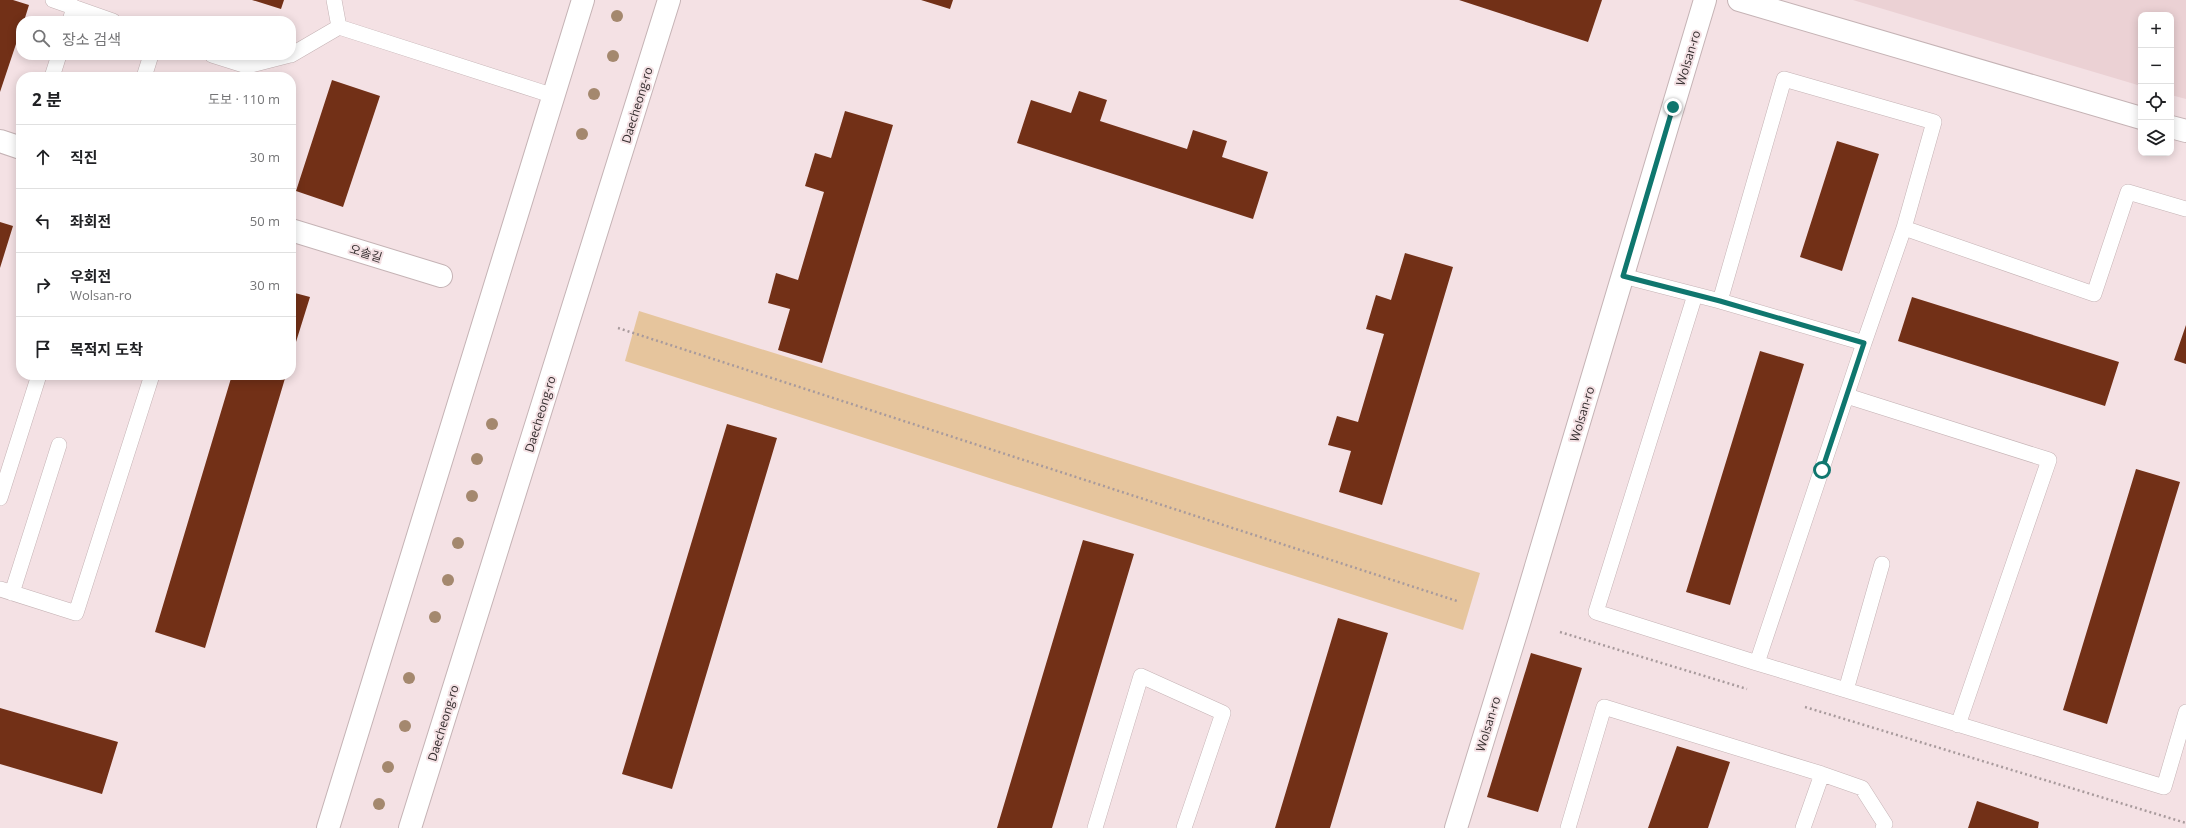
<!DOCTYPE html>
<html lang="ko">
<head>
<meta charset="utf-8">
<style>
	body { margin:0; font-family:"Open Sans","Noto Sans KR",sans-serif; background:#f6f6f6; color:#202124 }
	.controls { position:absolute; right:12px; top:12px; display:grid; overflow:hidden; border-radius:8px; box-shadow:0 2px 10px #0003 }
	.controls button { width:36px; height:36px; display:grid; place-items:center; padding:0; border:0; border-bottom:1px solid #e0e0e0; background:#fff; color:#202124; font:20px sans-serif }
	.stop { position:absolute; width:12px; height:12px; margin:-9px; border:3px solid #0f766e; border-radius:50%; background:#fff }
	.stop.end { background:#0f766e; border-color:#fff; box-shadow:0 1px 4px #0008 }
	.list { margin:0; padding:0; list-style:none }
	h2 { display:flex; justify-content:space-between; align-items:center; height:52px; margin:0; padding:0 16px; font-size:17px }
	h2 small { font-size:13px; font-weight:400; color:#757577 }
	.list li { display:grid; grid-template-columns:26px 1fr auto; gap:12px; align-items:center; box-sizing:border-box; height:64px; padding:0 16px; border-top:1px solid #e0e0e0 }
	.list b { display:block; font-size:15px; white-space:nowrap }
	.list p { margin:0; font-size:13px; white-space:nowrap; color:#757577 }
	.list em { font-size:13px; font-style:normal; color:#757577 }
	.icon { flex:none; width:22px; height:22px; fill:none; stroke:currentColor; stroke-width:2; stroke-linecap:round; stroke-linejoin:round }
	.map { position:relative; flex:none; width:2186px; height:828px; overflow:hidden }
	.search { position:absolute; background:#fff; box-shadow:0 2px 10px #0003; left:16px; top:16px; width:280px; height:44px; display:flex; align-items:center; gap:10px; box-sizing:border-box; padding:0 14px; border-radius:16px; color:#757577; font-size:15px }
	.panel { position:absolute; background:#fff; box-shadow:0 2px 10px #0003; left:16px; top:72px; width:280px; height:308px; border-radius:16px }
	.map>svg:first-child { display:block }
	.built { fill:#ebd1d4 }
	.green { fill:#e6c59d }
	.building { fill:#723017 }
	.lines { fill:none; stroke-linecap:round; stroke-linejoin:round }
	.lane-casing { stroke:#c5b3b5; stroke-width:16 }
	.street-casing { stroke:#c5b3b5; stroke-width:24 }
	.secondary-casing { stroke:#c5b3b5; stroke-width:24 }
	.path { stroke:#a89a9c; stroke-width:2.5; stroke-dasharray:2 3; stroke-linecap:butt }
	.lane { stroke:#fff; stroke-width:15 }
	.street { stroke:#fff; stroke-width:22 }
	.secondary { stroke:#fff; stroke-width:22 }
	.tree { fill:#a4886e }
	.route { stroke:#0f766e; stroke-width:5 }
	.labels { text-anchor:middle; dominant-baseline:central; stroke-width:4; stroke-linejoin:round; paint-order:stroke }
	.street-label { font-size:12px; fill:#342d2e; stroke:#f4e1e4 }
</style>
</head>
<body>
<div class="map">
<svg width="2186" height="828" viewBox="0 0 2186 828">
	<rect width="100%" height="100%" fill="#f4e1e4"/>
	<path class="built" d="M1853,0H2186V99L2171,95V15H2141V86Z"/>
	<path class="green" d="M639,311L1480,573L1463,630L625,361Z"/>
	<path class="building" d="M0,0H13L29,5L24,21H21V29L0,92Z
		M252,0H284L281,9Z
		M921,0H953L950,9Z
		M1459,0H1602L1588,42Z
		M332,80L380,96L343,207L296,191Z
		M1079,91L1107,100L1100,121L1187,149L1193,130L1227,141L1222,157L1268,172L1253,219L1017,143L1031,100L1071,113Z
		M845,111L893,125L822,363L778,350L790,309L768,303L776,273L798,280L824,192L805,186L815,153L831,158Z
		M1837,141L1879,154L1842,271L1800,257Z
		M0,222L13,226L0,268Z
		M1405,253L1453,267L1382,505L1339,492L1351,451L1328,445L1337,416L1358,422L1384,334L1366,329L1376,295L1391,300Z
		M291,292L310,297L291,358Z
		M1912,297L2119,362L2105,406L1898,341Z
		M2186,325V364L2174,360Z
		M1760,351L1804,364L1730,605L1686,592Z
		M232,375H286L205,648L155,632Z
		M727,424L777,438L672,789L622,774Z
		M2136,469L2180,482L2107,724L2063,710Z
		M1083,540L1134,554L1052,828H997Z
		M1338,618L1388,633L1330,828H1275Z
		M1531,653L1582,668L1538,812L1487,797Z
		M0,708L118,742L102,794L0,764Z
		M1677,746L1730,762L1708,828H1648Z
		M1977,801L2039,822L2038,828H1968Z"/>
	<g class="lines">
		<defs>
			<path id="lane" d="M53,0L113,21
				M334,0L339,27L554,96
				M70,21L74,7
				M212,55L247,66L290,55
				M291,55L339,27
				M52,77L59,55
				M144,77L151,55
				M1904,228L2094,294L2128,192L2186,209
				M1623,276L1720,301L1864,343L1757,663L2164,787L2186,712
				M1695,295L1596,612L1757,663
				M1720,301L1784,79L1934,122L1904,228L1864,343
				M1847,396L2049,460L1958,725
				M0,498L39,375
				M0,589L76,613L152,375
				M12,593L59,445
				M1846,690L1882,564
				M1095,828L1141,676L1223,713L1184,828
				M1568,828L1604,707L1822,774L1862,788L1885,824L1883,828
				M1803,828L1822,774"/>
			<path id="street" d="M1739,0L2141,118
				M2171,127L2186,131
				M0,141L21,148
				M291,230L441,276"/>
			<path id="secondary" d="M328,828L583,0
				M410,828L669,0
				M1456,828L1520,620L1705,0"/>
		</defs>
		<use href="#lane" class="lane-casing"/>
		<use href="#street" class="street-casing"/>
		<use href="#secondary" class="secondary-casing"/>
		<path class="path" d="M618,328L1457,601
			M1560,632L1747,689
			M1805,707L2186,823"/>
		<use href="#lane" class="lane"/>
		<use href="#street" class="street"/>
		<use href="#secondary" class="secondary"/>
	</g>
	<g class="tree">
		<circle cx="617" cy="16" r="6"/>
		<circle cx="613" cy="56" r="6"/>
		<circle cx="594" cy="94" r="6"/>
		<circle cx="582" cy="134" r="6"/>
		<circle cx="492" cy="424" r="6"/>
		<circle cx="477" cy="459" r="6"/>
		<circle cx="472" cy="496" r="6"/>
		<circle cx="458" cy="543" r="6"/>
		<circle cx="448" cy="580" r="6"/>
		<circle cx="435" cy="617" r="6"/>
		<circle cx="409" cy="678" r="6"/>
		<circle cx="405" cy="726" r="6"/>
		<circle cx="388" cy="767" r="6"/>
		<circle cx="379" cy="804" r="6"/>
	</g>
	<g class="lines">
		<path class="route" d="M1673,107L1623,276L1720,301L1864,343L1822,470"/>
	</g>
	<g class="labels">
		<g class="street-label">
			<text transform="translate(1688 58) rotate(-73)">Wolsan-ro</text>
			<text transform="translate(637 105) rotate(-73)">Daecheong-ro</text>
			<text transform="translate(366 253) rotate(17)">오솔길</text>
			<text transform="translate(540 414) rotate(-73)">Daecheong-ro</text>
			<text transform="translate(1582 414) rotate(-73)">Wolsan-ro</text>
			<text transform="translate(443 723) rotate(-73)">Daecheong-ro</text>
			<text transform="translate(1488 724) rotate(-73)">Wolsan-ro</text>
		</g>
	</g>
</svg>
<div class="controls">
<button>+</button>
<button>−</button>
<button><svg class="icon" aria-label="locate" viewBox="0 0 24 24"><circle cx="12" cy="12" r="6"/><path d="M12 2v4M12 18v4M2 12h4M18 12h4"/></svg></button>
<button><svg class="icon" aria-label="layers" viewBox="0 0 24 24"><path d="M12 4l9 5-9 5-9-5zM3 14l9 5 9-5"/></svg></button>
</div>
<div class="stop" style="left:1822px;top:470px"></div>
<div class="stop end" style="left:1673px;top:107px"></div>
<div class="search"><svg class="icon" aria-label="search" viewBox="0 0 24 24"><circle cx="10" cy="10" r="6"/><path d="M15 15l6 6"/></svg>장소 검색</div>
<section class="panel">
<h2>2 분<small>도보 · 110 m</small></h2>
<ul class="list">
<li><svg class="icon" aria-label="ahead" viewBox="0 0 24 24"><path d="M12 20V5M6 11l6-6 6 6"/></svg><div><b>직진</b></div><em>30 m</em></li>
<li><svg class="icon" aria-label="left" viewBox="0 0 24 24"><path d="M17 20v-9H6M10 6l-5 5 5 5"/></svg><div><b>좌회전</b></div><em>50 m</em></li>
<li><svg class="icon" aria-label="right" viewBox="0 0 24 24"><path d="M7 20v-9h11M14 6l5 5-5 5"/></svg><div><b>우회전</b><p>Wolsan-ro</p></div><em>30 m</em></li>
<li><svg class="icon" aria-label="arrive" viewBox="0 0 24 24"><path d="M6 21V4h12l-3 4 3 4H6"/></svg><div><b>목적지 도착</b></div></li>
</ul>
</section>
</div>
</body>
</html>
